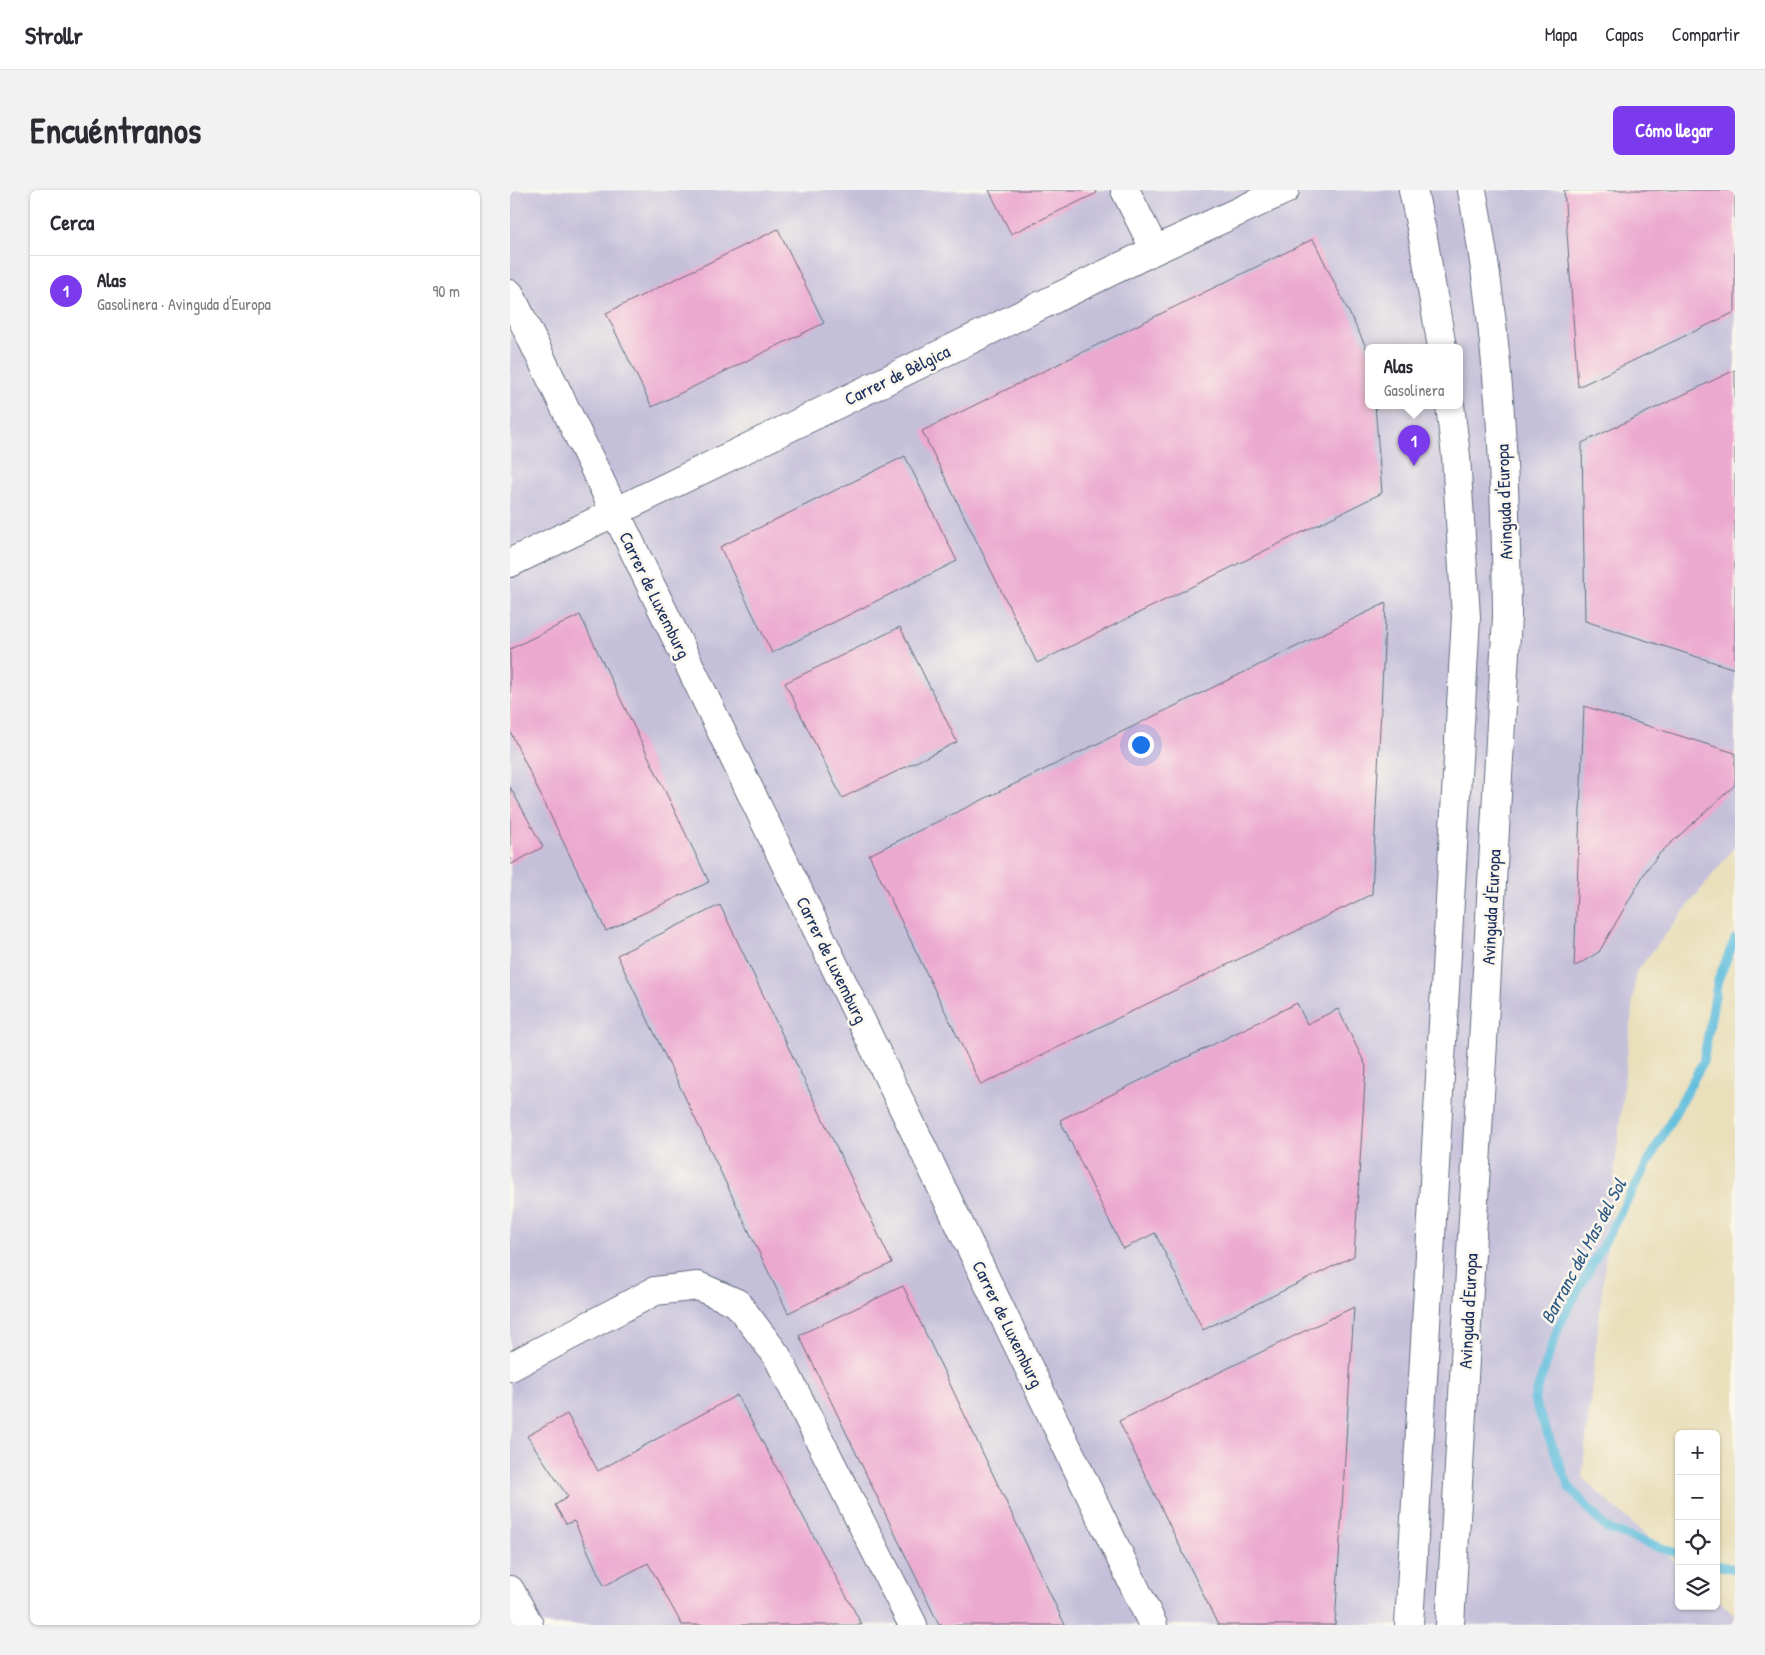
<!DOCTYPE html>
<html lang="es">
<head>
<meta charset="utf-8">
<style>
	body { margin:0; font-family:"Patrick Hand",sans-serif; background:#f2f2f3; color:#2b2b33 }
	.controls { position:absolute; right:15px; bottom:15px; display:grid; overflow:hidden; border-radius:8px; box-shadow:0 1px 4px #0004 }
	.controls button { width:45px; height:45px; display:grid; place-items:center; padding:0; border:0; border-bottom:1px solid #e1e1e2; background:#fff; color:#2b2b33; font:25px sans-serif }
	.you { position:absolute; left:630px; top:554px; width:18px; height:18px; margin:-12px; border:4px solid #fff; border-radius:50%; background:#1a73e8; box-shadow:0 0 0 8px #1a73e833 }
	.badge { display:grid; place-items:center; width:32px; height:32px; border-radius:50%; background:#7c3aed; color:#fff; font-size:16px; font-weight:700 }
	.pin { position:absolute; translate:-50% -41px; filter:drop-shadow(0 1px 2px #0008) }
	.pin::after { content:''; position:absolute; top:26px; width:18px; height:15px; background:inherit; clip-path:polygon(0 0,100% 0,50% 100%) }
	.popup { position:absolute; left:855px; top:154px; width:98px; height:65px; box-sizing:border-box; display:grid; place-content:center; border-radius:8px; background:#fff; filter:drop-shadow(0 1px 4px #0005); font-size:16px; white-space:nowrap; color:#7c7c81 }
	.popup b { font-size:19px; color:#2b2b33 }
	.popup::after { content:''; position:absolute; left:50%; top:100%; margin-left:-10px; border:10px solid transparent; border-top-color:#fff }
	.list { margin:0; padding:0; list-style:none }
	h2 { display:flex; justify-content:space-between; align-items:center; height:65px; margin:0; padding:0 20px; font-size:21px }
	h2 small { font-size:16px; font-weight:400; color:#7c7c81 }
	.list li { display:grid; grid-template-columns:32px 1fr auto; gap:15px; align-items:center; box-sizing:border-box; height:70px; padding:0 20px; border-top:1px solid #e1e1e2 }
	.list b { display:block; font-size:19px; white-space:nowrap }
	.list p { margin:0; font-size:16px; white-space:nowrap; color:#7c7c81 }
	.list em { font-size:16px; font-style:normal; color:#7c7c81 }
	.icon { flex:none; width:28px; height:28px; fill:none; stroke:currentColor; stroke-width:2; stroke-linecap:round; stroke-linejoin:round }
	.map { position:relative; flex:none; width:1225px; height:1435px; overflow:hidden; border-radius:8px }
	header { display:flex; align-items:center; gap:30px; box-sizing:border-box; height:70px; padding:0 25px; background:#fff; border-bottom:1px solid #e1e1e2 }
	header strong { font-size:24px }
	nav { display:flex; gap:28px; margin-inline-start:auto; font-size:18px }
	.intro { display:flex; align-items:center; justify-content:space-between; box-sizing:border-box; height:120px; padding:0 30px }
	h1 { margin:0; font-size:35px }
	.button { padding:12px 22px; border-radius:8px; background:#7c3aed; color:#fff; font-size:18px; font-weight:700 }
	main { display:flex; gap:30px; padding:0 30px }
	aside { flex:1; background:#fff; border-radius:8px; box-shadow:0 1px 4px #0004 }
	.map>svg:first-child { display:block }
	.industrial { fill:#c5c0da; fill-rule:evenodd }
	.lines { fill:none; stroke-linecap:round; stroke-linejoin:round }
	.stream { stroke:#5ebddd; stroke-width:9 }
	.building { fill:#eca9cf }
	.minor-casing { stroke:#636d7f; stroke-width:30 }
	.minor { stroke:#fff; stroke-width:28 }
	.labels { text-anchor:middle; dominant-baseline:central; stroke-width:5; stroke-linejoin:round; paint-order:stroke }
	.street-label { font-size:18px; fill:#1b2f5e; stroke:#fbf7ec }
	.water-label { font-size:19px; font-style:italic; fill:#2f5a84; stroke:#fbf7ec }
</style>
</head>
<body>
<header>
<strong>Strollr</strong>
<nav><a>Mapa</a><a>Capas</a><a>Compartir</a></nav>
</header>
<div class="intro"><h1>Encuéntranos</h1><a class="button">Cómo llegar</a></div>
<main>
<aside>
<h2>Cerca<small></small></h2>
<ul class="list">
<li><span class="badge">1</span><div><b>Alas</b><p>Gasolinera · Avinguda d'Europa</p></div><em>90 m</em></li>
</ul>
</aside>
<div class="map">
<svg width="1225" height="1435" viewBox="0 0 1225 1435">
	<rect width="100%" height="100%" fill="#fbf7ec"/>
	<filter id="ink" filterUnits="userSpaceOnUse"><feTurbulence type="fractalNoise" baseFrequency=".02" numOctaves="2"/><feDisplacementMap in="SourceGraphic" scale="10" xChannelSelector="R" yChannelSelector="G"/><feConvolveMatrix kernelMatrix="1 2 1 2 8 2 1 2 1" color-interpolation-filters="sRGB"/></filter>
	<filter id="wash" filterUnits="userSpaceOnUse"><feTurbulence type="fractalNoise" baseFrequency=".0096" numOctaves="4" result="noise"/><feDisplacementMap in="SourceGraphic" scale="20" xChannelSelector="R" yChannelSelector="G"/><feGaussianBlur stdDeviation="1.12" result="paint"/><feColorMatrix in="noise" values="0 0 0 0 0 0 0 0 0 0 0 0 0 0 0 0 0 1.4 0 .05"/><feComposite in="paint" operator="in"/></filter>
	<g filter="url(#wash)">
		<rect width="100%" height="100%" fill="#e9dfbb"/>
		<path class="industrial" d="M0,0H1225V656L1126,782L1072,1288L1169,1375V1416H1206V1408L1225,1425V1435H0ZM859,157H949V215H859Z"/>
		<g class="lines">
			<path class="stream" d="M1169,1364L1097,1339L1059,1297L1024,1210L1049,1135L1193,872L1208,790L1225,749
				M1206,1375L1225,1379"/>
		</g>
		<g id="blocks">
			<path class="building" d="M479,0H585L587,3L501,44Z
				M1054,0H1225V122L1068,197Z
				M268,39L314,133L142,217L96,123Z
				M803,49L859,163V215H865L872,303L527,473L412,241Z
				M1225,180V479L1075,431L1072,253Z
				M395,266L447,371L262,463L210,357Z
				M876,413L862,704L471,895L359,665Z
				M70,425L199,692L96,741L0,541V459Z
				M390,437L447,552L332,608L275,493Z
				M1074,516L1225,563V595L1151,662L1137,679L1089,762L1064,777Z
				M0,597L33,657L0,675Z
				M210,715L382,1073L278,1123L107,765Z
				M787,813L797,834L828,819L856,876L844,1066L693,1140L645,1043L613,1059L550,930Z
				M393,1096L555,1435H429L289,1145Z
				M844,1117L825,1435H708L609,1231Z
				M227,1205L352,1435H172L138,1373L94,1396L64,1331L56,1334L45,1315L58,1307L17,1246L57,1224L88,1281Z"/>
		</g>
	</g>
	<g filter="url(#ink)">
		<use href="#blocks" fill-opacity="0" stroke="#636d7f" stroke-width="1"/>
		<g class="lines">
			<defs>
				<path id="minor" d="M615,0L645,60
					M903,0L912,42L932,157
					M0,104L643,1435
					M0,373L645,60L775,0
					M0,1177L145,1101L188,1096L227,1113L267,1166L403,1435
					M0,1400L19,1435
					M899,1435L956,427L946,266L940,215
					M940,1435L997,427C996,284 989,141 962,0"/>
			</defs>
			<use href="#minor" class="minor-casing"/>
			<use href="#minor" class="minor"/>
		</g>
	</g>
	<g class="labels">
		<g class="street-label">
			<text transform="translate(387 185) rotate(-26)">Carrer de Bèlgica</text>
			<text transform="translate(994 312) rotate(-92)">Avinguda d'Europa</text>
			<text transform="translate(145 405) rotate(64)">Carrer de Luxemburg</text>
			<text transform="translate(981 717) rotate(-87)">Avinguda d'Europa</text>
			<text transform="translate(322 770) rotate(64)">Carrer de Luxemburg</text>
			<text transform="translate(958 1121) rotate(-87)">Avinguda d'Europa</text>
			<text transform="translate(498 1134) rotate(64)">Carrer de Luxemburg</text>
		</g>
		<g class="water-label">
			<text transform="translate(1073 1061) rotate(-62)">Barranc del Mas del Sol</text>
		</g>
	</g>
</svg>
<div class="controls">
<button>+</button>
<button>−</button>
<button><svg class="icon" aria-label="locate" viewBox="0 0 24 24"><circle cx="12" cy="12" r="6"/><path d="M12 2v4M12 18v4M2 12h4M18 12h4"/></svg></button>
<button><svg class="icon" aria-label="layers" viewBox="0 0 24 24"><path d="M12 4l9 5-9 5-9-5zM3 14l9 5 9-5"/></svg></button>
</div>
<div class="you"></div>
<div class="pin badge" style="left:904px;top:276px">1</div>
<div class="popup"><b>Alas</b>Gasolinera</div>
</div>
</main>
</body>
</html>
